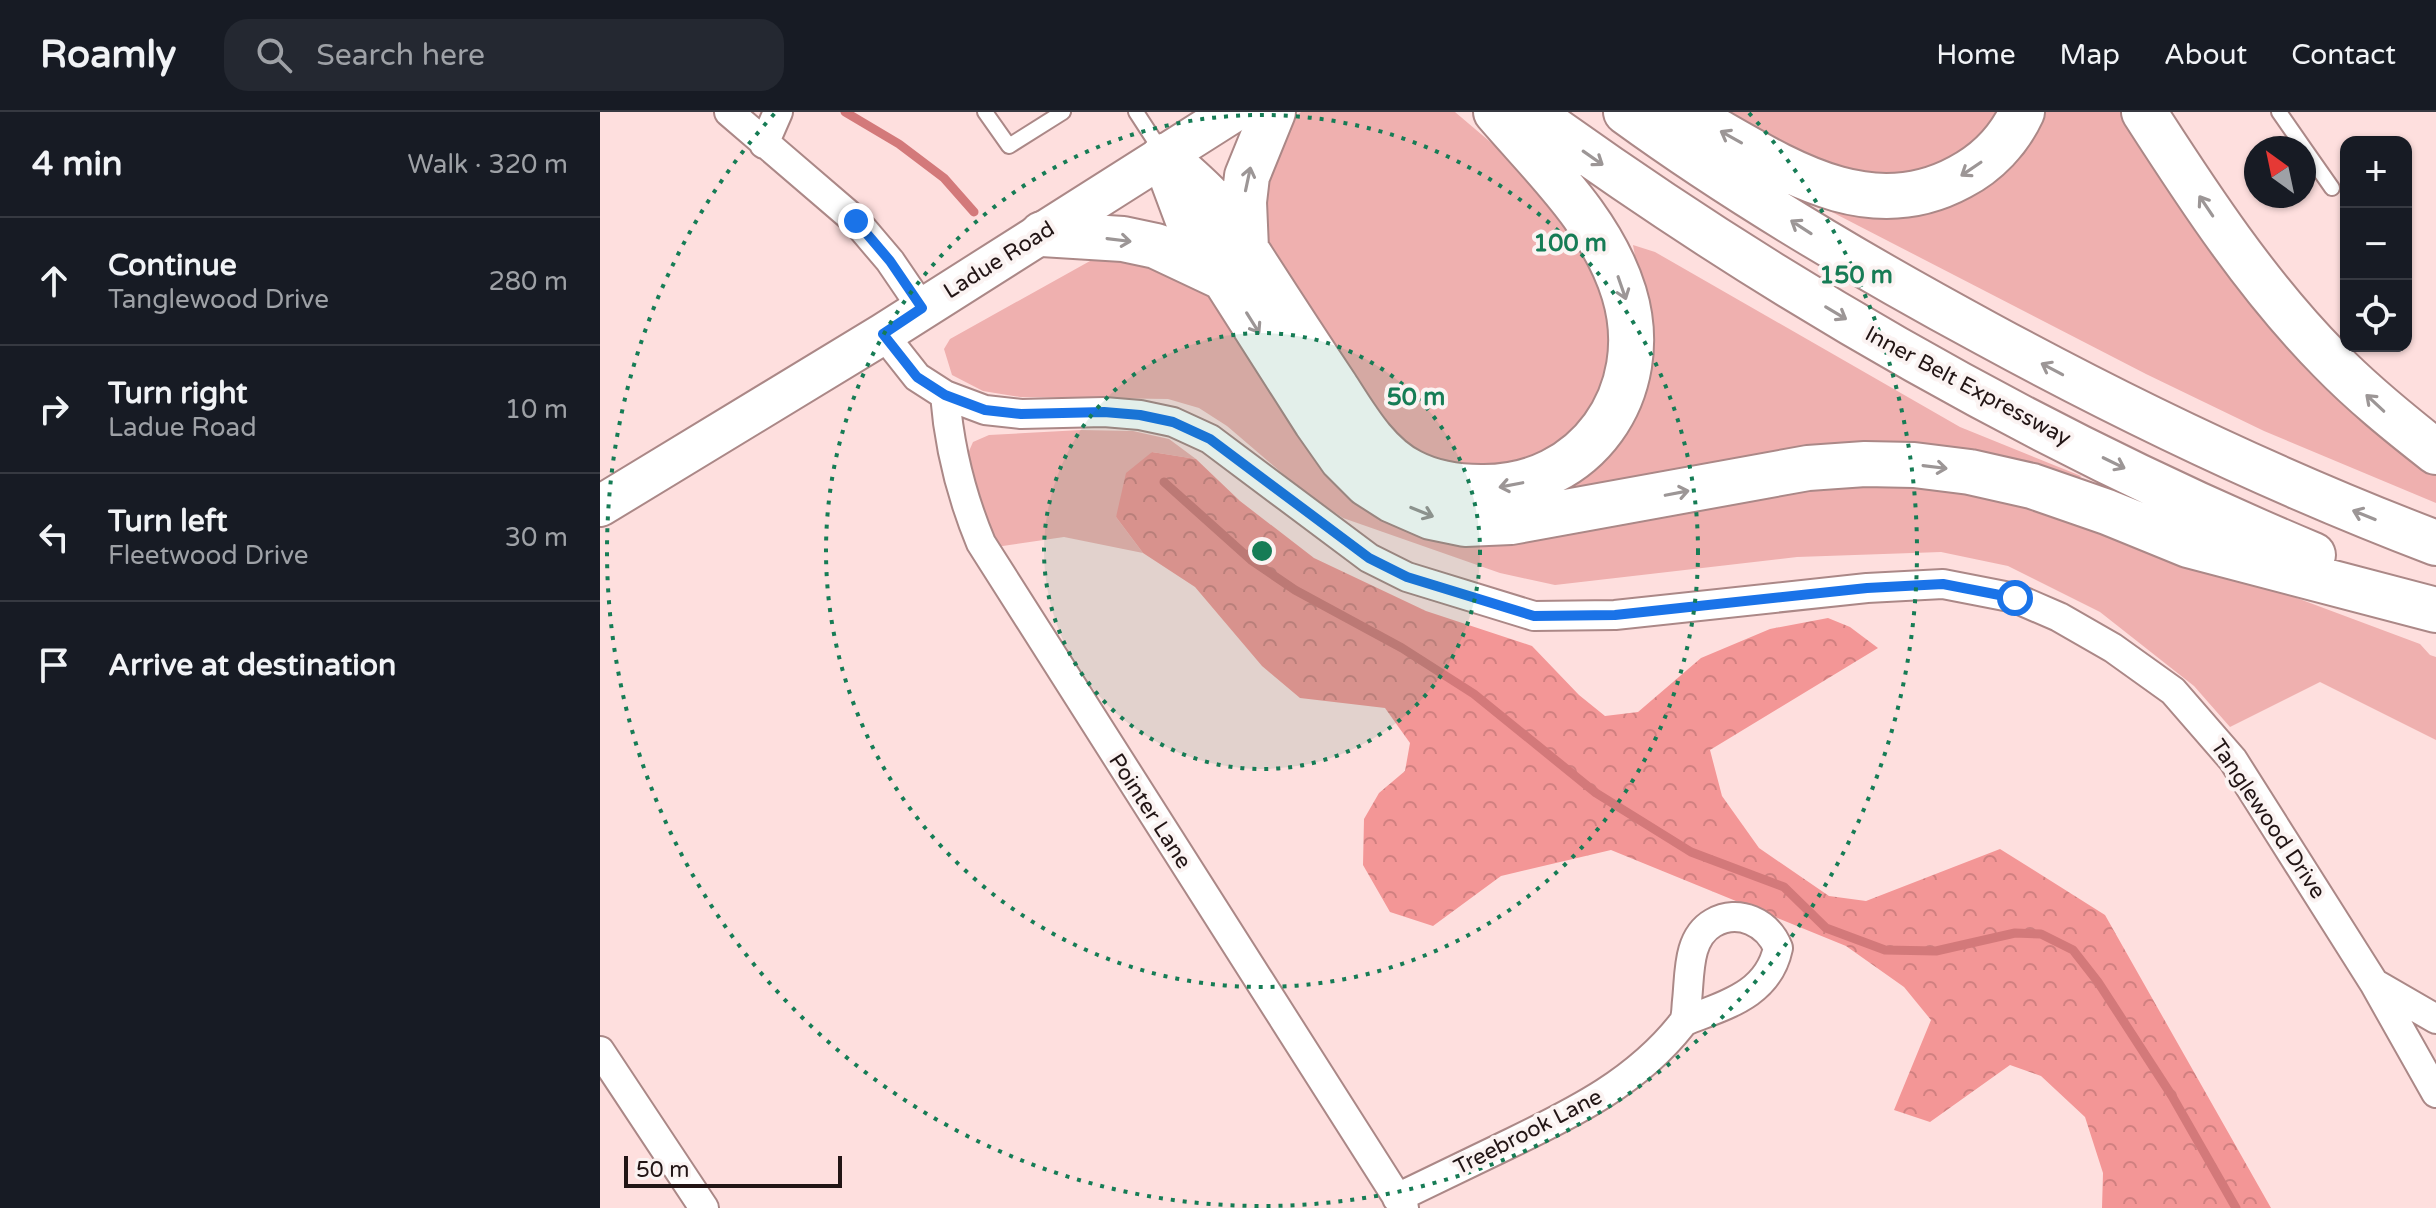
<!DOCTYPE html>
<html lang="en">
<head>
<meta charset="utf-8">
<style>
	body { margin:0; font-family:"Varela Round",sans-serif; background:#242831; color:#f1f3f6 }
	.controls { position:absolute; right:24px; top:24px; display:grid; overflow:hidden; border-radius:16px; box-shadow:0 2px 6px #0004 }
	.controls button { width:72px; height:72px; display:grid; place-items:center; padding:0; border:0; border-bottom:2px solid #363941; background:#171b24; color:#f1f3f6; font:40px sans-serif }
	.compass { position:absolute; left:1644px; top:24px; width:72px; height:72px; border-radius:50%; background:#171b24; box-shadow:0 2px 6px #0004; rotate:327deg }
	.scale { position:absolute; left:24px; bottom:20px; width:218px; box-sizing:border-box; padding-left:8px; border:4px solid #221515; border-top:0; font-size:22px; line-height:28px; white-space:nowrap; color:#221515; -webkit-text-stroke:6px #fbf3f2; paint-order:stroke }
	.stop { position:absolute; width:24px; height:24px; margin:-18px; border:6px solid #1a73e8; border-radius:50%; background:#fff }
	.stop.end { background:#1a73e8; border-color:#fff; box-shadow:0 2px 8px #0008 }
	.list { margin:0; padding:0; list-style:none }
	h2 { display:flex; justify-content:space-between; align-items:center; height:104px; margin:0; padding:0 32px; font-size:34px }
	h2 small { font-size:26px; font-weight:400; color:#9ea1a6 }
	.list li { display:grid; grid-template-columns:52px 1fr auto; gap:24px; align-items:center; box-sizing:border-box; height:128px; padding:0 32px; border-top:2px solid #363941 }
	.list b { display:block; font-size:30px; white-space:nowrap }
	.list p { margin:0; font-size:26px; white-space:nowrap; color:#9ea1a6 }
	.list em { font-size:26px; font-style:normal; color:#9ea1a6 }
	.icon { flex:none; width:44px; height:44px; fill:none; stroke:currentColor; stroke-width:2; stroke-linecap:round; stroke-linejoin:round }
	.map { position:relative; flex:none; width:1836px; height:1096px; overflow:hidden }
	header { display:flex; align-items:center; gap:48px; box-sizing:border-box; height:112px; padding:0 40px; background:#171b24; border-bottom:2px solid #363941 }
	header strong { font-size:38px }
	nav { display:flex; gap:44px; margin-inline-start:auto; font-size:28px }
	.search { width:560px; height:72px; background:#242831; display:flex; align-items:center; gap:20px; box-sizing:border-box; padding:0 28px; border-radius:24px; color:#9ea1a6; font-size:30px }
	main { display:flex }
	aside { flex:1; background:#171b24 }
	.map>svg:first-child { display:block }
	.grass { fill:#efb0af }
	.forest { fill:url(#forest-crowns) }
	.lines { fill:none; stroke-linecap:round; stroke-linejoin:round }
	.stream { stroke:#d3797a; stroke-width:9 }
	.service-casing { stroke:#ab8887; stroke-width:18 }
	.minor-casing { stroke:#ab8887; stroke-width:32 }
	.secondary-casing { stroke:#ab8887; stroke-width:44 }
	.motorway-casing { stroke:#ab8887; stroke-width:48 }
	.service { stroke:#fff; stroke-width:14 }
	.minor { stroke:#fff; stroke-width:28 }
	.secondary { stroke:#fff; stroke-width:40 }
	.motorway { stroke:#fff; stroke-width:44 }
	.oneway { stroke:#9c9696 }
	.route { stroke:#1a73e8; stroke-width:10 }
	.ring { fill:none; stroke:#167c55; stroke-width:4; stroke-dasharray:4 8 }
	.labels { text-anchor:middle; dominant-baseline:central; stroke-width:8; stroke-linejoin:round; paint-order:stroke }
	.street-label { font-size:22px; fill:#221515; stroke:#fbf3f2 }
	.centre { fill:#167c55; stroke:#fbf3f2; stroke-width:4 }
	.ring-label { font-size:24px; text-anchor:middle; font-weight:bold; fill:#167c55; stroke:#fbf3f2; stroke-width:8; stroke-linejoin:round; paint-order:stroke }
</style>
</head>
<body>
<header>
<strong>Roamly</strong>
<div class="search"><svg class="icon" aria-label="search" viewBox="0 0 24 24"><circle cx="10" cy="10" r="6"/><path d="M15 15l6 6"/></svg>Search here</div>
<nav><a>Home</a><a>Map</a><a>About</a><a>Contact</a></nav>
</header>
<main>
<aside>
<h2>4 min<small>Walk · 320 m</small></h2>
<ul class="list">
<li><svg class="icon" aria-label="ahead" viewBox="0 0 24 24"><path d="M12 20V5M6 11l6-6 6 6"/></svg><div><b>Continue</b><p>Tanglewood Drive</p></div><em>280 m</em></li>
<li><svg class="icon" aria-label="right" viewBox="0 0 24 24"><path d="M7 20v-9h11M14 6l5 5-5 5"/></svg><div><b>Turn right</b><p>Ladue Road</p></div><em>10 m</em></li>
<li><svg class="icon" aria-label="left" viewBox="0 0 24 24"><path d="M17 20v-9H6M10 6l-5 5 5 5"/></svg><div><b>Turn left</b><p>Fleetwood Drive</p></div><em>30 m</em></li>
<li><svg class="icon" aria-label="arrive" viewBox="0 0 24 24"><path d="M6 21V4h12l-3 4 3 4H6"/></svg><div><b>Arrive at destination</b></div></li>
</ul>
</aside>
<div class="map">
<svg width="1836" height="1096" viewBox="0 0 1836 1096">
	<defs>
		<pattern id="forest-crowns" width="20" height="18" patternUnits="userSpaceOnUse" patternTransform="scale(2)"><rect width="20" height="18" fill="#f39696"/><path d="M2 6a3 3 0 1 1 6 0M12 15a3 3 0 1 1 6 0" fill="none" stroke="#d08080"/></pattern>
	</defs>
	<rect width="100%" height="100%" fill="#fedfde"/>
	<path class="grass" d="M701,0H855L940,72L1011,178L1012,270L958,337L896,360L834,350L791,321L665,128L659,95L684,14Z
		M1110,0H1407L1390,25L1319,66H1236Z
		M1438,0H1531L1836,354V391L1664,319L1546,262L1226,97L1231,89L1262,97Z
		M1033,133L1055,140L1360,315L1481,364L1475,372L1418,352L949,390L1038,296L1052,245L1051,201L1039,166Z
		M520,145L597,165L773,395L1300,371L1376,376L1576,441L1820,532L1830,543L1836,545V628L1720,570L1630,615L1594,574L1500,500L1408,454L1341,440L1197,445L955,473L900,461L743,406L704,380L627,314L599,296L568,287L420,285L383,279L352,263L344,237L350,227L490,149Z
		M481,318L533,319L569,327L596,347L552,340L516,405L543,441L464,425L396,435L373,375L366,346L373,330L389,323Z"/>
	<path class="forest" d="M552,340L596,347L640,389L714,446L826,499L932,534L979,583L1005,604L1038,600L1101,546L1170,517L1228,506L1250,515L1278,536L1110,638L1122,684L1159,736L1229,784L1266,789L1400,737L1505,803L1671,1096H1502L1503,1061L1485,1005L1441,964L1410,953L1330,1010L1294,998L1331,908L1304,875L1246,834L1011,738L901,764L833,814L790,800L763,753L764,707L779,681L805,659L810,631L785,596L700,586L662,554L595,475L543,441L516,405L526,361Z"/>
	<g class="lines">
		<path class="stream" d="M245,0L299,32L344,66L374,100
			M564,370L651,448L695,478L802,536L874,582L996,681L1091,740L1184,775L1226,816L1285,838L1336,839L1415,821L1441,822L1473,838L1498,870L1572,984L1636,1096"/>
		<defs>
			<path id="service" d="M385,0L409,34L463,0
				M536,0L562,40
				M1679,0L1704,36
				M1704,36L1732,76"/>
			<path id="minor" d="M129,0L256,109L290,149L322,196
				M164,32L178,0
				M283,222L317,265L345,283L385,298L421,302L504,300L540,303L573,310L610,327L769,446L807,465L934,504L1015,503L1267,476L1343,472L1415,486L1459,505L1513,536L1573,579L1633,648L1774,871L1836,907
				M345,283C349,334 361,383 381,431L804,1096
				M1774,871L1836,981
				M0,939L104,1096
				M797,1086C836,1067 875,1048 913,1030C977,999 1037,969 1082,912C1087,906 1086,897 1087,889C1090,862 1087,826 1113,811C1139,796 1168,811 1178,836C1168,883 1125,893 1085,909"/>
			<path id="secondary" d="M0,394L283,222L633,0"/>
			<path id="motorway" d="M930,0C1173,176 1436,327 1713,443
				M1026,0C1140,83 1263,155 1387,222C1532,301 1681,372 1836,431
				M1083,0C1169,46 1261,119 1360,65C1387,51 1409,28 1422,0
				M1544,0C1600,87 1657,174 1730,248C1763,282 1799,311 1836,340
				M564,44L589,111L716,310L742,347L767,372L792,388L831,405L865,412L911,410L1208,356L1265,352L1314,353L1370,360L1432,374L1507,400L1588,433L1836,498
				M572,51C587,65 603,78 616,93C630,109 641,130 653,148C680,190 708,233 736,275C756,306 777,343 811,360C832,371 858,375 881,375C986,377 1054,280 1024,181C1002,109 943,55 896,0
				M442,122L523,127L556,134L626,167
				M646,137L644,90L647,64L673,0"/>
		</defs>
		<use href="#service" class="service-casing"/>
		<use href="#minor" class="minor-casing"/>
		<use href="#secondary" class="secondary-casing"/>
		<use href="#motorway" class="motorway-casing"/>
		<use href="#service" class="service"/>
		<use href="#minor" class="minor"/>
		<use href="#secondary" class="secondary"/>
		<use href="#motorway" class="motorway"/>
	</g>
	<defs><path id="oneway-shaft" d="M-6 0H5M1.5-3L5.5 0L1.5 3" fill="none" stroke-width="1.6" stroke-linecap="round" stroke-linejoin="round" transform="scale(2)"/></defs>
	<g class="oneway">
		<use href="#oneway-shaft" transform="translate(1131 25) rotate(-151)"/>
		<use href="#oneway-shaft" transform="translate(993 46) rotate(35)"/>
		<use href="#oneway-shaft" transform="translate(1371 57) rotate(146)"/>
		<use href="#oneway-shaft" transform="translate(648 67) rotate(-78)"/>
		<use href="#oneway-shaft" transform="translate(1606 94) rotate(-124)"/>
		<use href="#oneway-shaft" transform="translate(1201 115) rotate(-147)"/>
		<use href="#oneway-shaft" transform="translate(519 128) rotate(7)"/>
		<use href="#oneway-shaft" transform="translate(1022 176) rotate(71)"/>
		<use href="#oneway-shaft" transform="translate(1236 201) rotate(31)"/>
		<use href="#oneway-shaft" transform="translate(653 211) rotate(58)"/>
		<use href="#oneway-shaft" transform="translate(1452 257) rotate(-152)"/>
		<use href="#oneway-shaft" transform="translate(1775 291) rotate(-137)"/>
		<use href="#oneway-shaft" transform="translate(1514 351) rotate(26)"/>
		<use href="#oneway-shaft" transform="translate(1335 355) rotate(7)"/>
		<use href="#oneway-shaft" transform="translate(911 373) rotate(169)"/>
		<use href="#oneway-shaft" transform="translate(1077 381) rotate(-11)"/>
		<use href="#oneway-shaft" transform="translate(822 400) rotate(22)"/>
		<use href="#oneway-shaft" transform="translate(1764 403) rotate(-158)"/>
	</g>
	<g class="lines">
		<path class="route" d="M256,109L290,149L322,196L283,222L317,265L345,283L385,298L421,302L504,300L540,303L573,310L610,327L769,446L807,465L934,504L1015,503L1267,476L1343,472L1415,486"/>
	</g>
	<circle cx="662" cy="439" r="218" fill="#167c55" fill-opacity=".12"/>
	<g class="ring">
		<circle cx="662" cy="439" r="218"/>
		<circle cx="662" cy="439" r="436"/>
		<path d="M1149 1A655 655 0 1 1 175 1"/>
	</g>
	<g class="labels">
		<g class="street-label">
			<text transform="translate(399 148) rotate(-32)">Ladue Road</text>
			<text transform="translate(1368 274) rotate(28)">Inner Belt Expressway</text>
			<text transform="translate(550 699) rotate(57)">Pointer Lane</text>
			<text transform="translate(1668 707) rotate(56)">Tanglewood Drive</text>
			<text transform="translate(928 1020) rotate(-27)">Treebrook Lane</text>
		</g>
	</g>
	<circle cx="662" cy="439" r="12" class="centre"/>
	<g class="ring-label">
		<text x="970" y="139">100 m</text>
		<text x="1256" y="171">150 m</text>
		<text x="816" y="293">50 m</text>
	</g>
</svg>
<div class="controls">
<button>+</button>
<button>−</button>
<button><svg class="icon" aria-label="locate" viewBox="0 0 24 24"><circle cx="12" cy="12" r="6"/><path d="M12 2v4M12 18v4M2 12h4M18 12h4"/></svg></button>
</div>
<svg class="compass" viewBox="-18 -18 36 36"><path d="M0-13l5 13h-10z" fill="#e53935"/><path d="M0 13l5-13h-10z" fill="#9ea1a6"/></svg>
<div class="scale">50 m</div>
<div class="stop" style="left:1415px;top:486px"></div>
<div class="stop end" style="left:256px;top:109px"></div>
</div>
</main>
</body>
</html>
